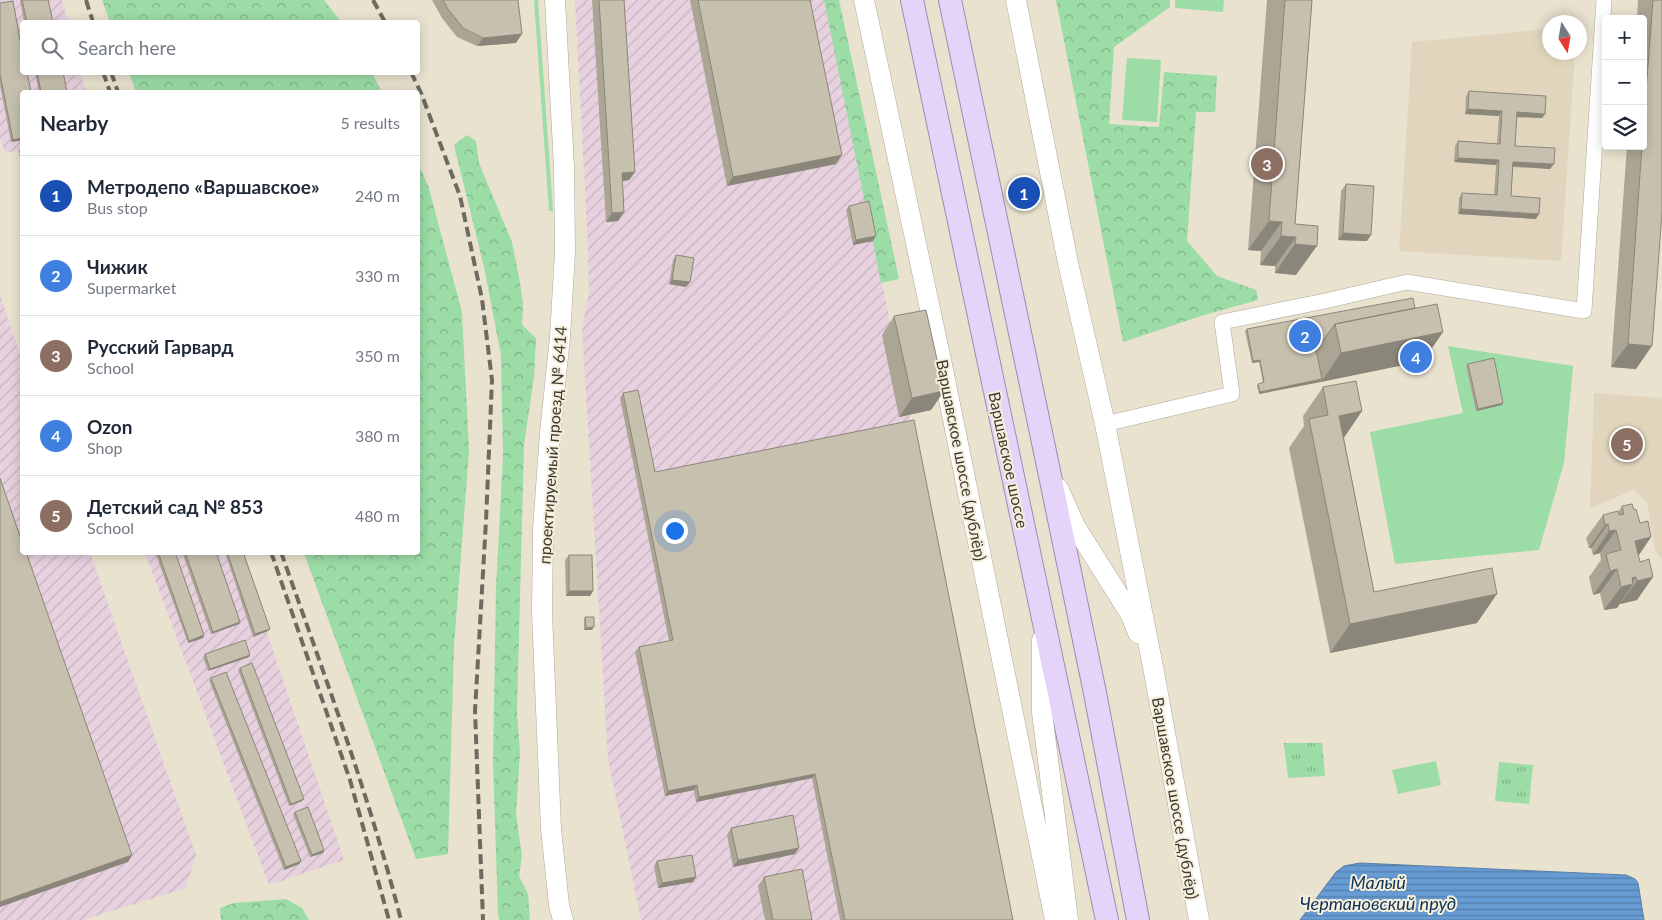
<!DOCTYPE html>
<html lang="en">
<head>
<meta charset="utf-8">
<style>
	body { margin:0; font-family:Lato,sans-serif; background:#f2f2f3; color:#1f2937 }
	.controls { position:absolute; right:15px; top:15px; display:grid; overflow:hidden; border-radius:5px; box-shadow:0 2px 12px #0003 }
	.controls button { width:45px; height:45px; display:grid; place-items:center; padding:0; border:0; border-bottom:1px solid #e0e1e3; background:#fff; color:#1f2937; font:25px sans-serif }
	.compass { position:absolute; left:1542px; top:15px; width:45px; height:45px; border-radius:50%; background:#fff; box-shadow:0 2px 12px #0003; rotate:169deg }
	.you { position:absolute; left:674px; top:530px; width:18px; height:18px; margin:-12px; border:4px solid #fff; border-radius:50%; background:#1a73e8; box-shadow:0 0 0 8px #1a73e833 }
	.badge { display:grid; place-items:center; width:32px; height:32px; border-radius:50%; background:#2563eb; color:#fff; font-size:16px; font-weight:700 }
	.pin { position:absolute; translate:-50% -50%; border:2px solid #fff; box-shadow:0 1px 5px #0006 }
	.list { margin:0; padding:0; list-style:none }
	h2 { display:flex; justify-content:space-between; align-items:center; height:65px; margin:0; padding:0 20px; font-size:21px }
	h2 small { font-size:16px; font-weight:400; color:#747a83 }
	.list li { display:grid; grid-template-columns:32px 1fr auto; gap:15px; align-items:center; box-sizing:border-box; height:80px; padding:0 20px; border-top:1px solid #e0e1e3 }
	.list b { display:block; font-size:19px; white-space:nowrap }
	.list p { margin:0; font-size:16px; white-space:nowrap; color:#747a83 }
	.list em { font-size:16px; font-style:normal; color:#747a83 }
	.icon { flex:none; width:28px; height:28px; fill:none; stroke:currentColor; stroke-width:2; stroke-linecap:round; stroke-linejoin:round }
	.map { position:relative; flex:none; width:1662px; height:920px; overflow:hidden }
	.search { position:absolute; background:#fff; box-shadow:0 2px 12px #0003; left:20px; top:20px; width:400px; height:55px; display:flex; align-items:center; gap:12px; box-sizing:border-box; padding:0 18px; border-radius:5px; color:#747a83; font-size:19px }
	.panel { position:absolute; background:#fff; box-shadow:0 2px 12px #0003; left:20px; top:90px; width:400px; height:465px; border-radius:5px }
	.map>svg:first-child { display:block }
	.industrial { fill:url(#industrial-furrows) }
	.built { fill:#e1d6bd }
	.grass { fill:#9bdca7 }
	.forest { fill:url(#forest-crowns) }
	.park { fill:url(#park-tufts) }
	.water { fill:url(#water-rules); stroke:#597ea3 }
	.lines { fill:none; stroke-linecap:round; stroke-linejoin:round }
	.street-casing { stroke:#b0a998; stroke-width:16 }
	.secondary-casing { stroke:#b0a998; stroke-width:21 }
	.primary-casing { stroke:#9f8ab1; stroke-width:24 }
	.street { stroke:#fff; stroke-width:15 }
	.secondary { stroke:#fff; stroke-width:20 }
	.primary { stroke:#e5d3f9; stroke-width:22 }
	.rail { stroke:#6f6a60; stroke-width:4; stroke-dasharray:10 5; stroke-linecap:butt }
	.wall { fill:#aba596 }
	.shaded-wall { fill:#8b867a }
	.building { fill:#c7c0ae; stroke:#8b867a }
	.labels { text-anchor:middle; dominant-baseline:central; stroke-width:4; stroke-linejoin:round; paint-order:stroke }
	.street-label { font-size:16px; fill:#3c3932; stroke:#f6efdc }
	.water-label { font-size:18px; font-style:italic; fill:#0b3357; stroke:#f6efdc }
</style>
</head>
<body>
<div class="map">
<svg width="1662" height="920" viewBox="0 0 1662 920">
	<defs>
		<pattern id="industrial-furrows" width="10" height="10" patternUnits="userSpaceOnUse" patternTransform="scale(1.25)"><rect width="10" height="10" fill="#e7d1de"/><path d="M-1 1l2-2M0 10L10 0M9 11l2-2" fill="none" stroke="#c7b4bf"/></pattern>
		<pattern id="forest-crowns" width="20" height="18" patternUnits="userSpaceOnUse" patternTransform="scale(1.25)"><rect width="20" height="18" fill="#9bdca7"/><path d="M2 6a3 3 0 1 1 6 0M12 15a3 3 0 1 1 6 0" fill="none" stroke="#80b389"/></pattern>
		<pattern id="park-tufts" width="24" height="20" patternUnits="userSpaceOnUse" patternTransform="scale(1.25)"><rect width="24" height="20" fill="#9bdca7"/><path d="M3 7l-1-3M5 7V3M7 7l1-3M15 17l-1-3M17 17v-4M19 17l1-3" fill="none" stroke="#80b389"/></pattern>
		<pattern id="water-rules" width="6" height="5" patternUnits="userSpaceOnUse" patternTransform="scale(1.25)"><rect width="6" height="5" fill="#669bd3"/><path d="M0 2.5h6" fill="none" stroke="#557fac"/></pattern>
	</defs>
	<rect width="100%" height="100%" fill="#e9e2cf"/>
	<path class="industrial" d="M0,0H62L68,22H22V72L81,73L86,92H22V166L18,151L5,152L0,139Z
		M575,0H824L892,332L913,328L931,410L909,415L1009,920H641L608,759L582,328L589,293L588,249Z
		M0,296L22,360V552L90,553L196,855L186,888L83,920H0Z
		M145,553H240L344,860L269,885Z"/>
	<path class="built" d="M1549,29L1550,52L1575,53L1561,261L1399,251L1412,42Z
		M1594,393L1662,398V560L1655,550L1647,503L1634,490L1590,508Z"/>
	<path class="grass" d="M534,0H538L553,211H549Z
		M1175,0H1224L1223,12L1175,8Z
		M1127,58L1161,60L1157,122L1122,120Z
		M1448,346L1573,366L1564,463L1539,550L1395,564L1370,432L1463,413Z
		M1436,761L1441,785L1398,794L1392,770Z"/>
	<path class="forest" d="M102,0H324L341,22H110Z
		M824,0H839L899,279L881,283Z
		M1056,0H1170V7L1114,47L1109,124L1159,127L1164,72L1217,76L1215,112H1196L1187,241L1217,276L1256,290L1258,300L1201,316L1123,342Z
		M129,73H372L382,92H136Z
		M467,135L476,141L479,163L512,242L520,283L523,304L522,325L536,338L534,377L524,445L517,712L520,753L516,814L522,856L519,876L528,894L530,920H499L498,913L493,763L496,586L503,458L501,355L484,267L454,145Z
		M418,164L428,185L462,312L469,451L454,646L448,854L416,859L304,553L418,552Z
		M286,899L302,908L309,920H221L220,908L234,903Z"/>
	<path class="park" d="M1284,743H1322L1325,776L1288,778Z
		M1499,762L1533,765L1529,804L1495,801Z"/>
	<path class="water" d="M1360,863L1626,875L1635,879L1638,883L1644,920H1300L1336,872L1344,866Z"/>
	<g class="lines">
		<defs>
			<path id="street" d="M1105,424L1232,394L1222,322L1325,301L1407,282L1584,311L1604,0"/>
			<path id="secondary" d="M555,0L564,167L565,252L560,337L550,433L543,529L542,613L551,829L559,905L563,920
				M864,0L942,365L1055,920
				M1016,0L1068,263L1105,424L1154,672L1199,920
				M1058,488L1075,526L1131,615L1138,633
				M1042,640V712L1068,920"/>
			<path id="primary" d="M912,0L1107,920
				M950,0L1048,466L1095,693L1138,920"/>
		</defs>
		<use href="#street" class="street-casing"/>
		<use href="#secondary" class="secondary-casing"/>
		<use href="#primary" class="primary-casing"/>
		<use href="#street" class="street"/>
		<use href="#secondary" class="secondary"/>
		<use href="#primary" class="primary"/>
		<path class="rail" d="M86,0L93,22
			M373,0L385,22
			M103,72L110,92
			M111,72L118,92
			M411,72L421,93L460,196L482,299L492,380L486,521L475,711L483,920
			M271,552L350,780L389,920
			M281,552C324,674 369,795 401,920"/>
	</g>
	<path class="wall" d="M20,0H48L53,22H24Z
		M432,0H518L516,43L477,46L457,37L442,18Z
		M592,0H624L635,172L629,180L622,181L624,212L618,221L606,222Z
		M690,0H810L836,164L727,186Z
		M1267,0H1312L1295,224L1296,275L1275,273V266L1260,265L1261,251L1248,250Z
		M1638,0H1662L1636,369L1611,367L1627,146H1643V19H1637Z
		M0,3L22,140L11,142L0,85Z
		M35,72H63L67,92H39Z
		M1469,91L1545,114L1542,118L1517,117L1515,146L1550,169L1513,167L1511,196L1536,219L1458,214L1459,198L1462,193L1494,195L1496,165L1454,162L1455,146L1458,141L1497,144L1499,116L1465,114L1466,96Z
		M22,148V164L19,151L20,149Z
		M1346,184L1367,241L1338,240L1341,191Z
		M849,206L873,241L853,245L846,210Z
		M676,255L690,282L686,287L669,284L673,260Z
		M1415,308L1443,332L1423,361L1259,394L1257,386L1258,384L1263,383L1259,362L1252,363L1245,331L1247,329Z
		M894,316L944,391L931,410L899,417L882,335Z
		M1468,364L1502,405L1476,411L1466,366Z
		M1323,387L1362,411L1344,438L1374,592L1477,623L1330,653L1289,448L1304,426L1303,416Z
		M623,393L655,472L1013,920H840L812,778L696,802L694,790L665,796L635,652L639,647L669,641L620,398Z
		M1622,506L1634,510L1640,523L1651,537L1638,555L1637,600L1620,604V603L1617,608L1604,610L1600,593L1593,595L1589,577L1601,560L1600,553L1593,555L1591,548H1589L1586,538L1603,515L1618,512Z
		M155,552H175L204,635L203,638L188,643Z
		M182,552H216L240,622L239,624L211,634Z
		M225,552H243L268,631L253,637Z
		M569,555L593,591L590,596H566L565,560Z
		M585,617L592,630H584V619Z
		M205,654L249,657L208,671L203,657Z
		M240,668L302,801L289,806L238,670Z
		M211,678L299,864L284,870L209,680Z
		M295,812L323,853L310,857L293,814Z
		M731,828L795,854L733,867L727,835Z
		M657,861L693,882L658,888L654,866Z
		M764,877L812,920H765L758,886Z"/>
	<path class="shaded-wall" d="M522,34L516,43L477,46L483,38Z
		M1468,109L1502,111L1499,116L1465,114Z
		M1517,112L1545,114L1542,118L1514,117Z
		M22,138V140L11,142L13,140Z
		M842,155L836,164L727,186L733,177Z
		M1458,158L1499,160L1496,165L1454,162Z
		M1513,162L1554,164L1550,169L1510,166Z
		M635,172L629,180L616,182L622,173Z
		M1461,209L1539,214L1536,219L1458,214Z
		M624,212L618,221L606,222L612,213Z
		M1269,221L1282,222L1261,251L1248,250Z
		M1343,233L1371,235L1367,241L1338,240Z
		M876,236L873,241L853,245L856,240Z
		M1281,236L1296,237L1275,266L1260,265Z
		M1295,244L1317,246L1296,275L1275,273Z
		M672,280L690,282L686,287L669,284Z
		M1443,332L1423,361L1321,382L1341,353Z
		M1628,344L1652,346L1636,369L1611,367Z
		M1260,360L1259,362L1252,363L1253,361Z
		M1322,379L1321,382L1259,394L1260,392Z
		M944,391L931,410L899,417L912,398Z
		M1503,403L1502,405L1476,411L1478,409Z
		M1362,411L1342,440L1339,416Z
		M1608,524L1591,548H1589L1605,525Z
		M1616,530L1600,553L1593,555L1609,531Z
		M1651,537L1635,561V541Z
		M1617,569L1600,593L1593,595L1610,571Z
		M1636,577L1631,584H1633L1617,608L1604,610L1621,587L1632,578Z
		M1653,577L1637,600L1620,604L1637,581Z
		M569,591H593L590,596H566Z
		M1497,594L1477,623L1330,653L1350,624Z
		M240,622L239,624L211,634L213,632Z
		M594,627L592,630H584L586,628Z
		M270,629L268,631L253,637L255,634Z
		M204,635L203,638L188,643L189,641Z
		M250,655L249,657L208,671L210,669Z
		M815,774L812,778L696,802L699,797Z
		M697,785L694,790L665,796L668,791Z
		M304,799L302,801L289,806L291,804Z
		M799,848L795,854L733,867L738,860Z
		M324,850L323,853L310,857L312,855Z
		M132,855L128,862L0,907V902Z
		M301,861L299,864L284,870L286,867Z
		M696,877L693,882L658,888L662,883Z"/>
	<path class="building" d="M22,0H48L53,22H27Z
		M443,0H518L522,34L483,38L463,28L448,9Z
		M599,0H624L635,172L622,173L624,212L612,213Z
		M698,0H810L842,155L733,177Z
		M1285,0H1312L1295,224L1318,226L1317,246L1295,244L1296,237L1281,236L1282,222L1269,221Z
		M1653,0H1662V213L1652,346L1628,344L1642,146H1643V131Z
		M13,1L22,51V72H27L31,92H22V138L13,140L0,74V3Z
		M37,72H63L67,92H41Z
		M1469,91L1546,96L1545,114L1517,112L1515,146L1555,148L1554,164L1513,162L1511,196L1540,198L1539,214L1461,209L1462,193L1497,195L1499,160L1458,158V141L1500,144L1502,111L1468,109Z
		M22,148V156L20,149Z
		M1346,184L1374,186L1371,235L1343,233Z
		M869,201L876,236L856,240L849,206Z
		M676,255L694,258L690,282L672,280Z
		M1413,298L1415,308L1335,324L1316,350L1322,379L1260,392L1258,384L1264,382L1260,360L1253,361L1247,329Z
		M1437,304L1443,332L1341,353L1335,324Z
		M926,310L944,391L912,398L894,316Z
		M1494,358L1503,403L1478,409L1468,364Z
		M1356,381L1362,411L1339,416L1374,592L1492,568L1497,594L1350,624L1309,419L1328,415L1323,387Z
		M638,390L655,472L914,420L1013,920H845L815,774L699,797L697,785L668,791L639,647L673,640L623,393Z
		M0,478L22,542V552H26L132,855L0,902Z
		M1632,504L1634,510L1636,509L1640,523L1648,521L1651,537L1635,541L1640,562L1649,559L1653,577L1637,581L1636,577L1632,578L1633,584L1621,587L1617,569L1610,571L1606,554L1621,550L1616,530L1609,531L1608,524L1605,525L1603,515L1618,511L1619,515L1624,514L1622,506Z
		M158,552H175L204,635L189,641Z
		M185,552H216L240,622L213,632Z
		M227,552H243L270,629L255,634Z
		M569,555H592L593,591H569Z
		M585,617H594V627L586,628Z
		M245,640L250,655L210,669L205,654Z
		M252,663L304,799L291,804L240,668Z
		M226,672L301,861L286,867L211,678Z
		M308,807L324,850L312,855L295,812Z
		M793,815L799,848L738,860L731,828Z
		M692,855L696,877L662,883L657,861Z
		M802,869L812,920H773L764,877Z"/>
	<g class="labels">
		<g class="street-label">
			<text transform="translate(552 445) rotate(-86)">проектируемый проезд № 6414</text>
			<text transform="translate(962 460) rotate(79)">Варшавское шоссе (дублёр)</text>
			<text transform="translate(1009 460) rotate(78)">Варшавское шоссе</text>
			<text transform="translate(1176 798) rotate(80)">Варшавское шоссе (дублёр)</text>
		</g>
		<g class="water-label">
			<text x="1378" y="882">Малый<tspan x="1378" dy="21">Чертановский пруд</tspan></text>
		</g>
	</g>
</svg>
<div class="controls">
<button>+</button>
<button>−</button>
<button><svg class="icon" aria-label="layers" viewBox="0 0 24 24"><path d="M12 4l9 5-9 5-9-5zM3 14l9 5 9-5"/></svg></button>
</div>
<svg class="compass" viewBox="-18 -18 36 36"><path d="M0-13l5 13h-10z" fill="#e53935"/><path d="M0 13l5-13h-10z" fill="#747a83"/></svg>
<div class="you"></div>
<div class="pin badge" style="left:1024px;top:193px;background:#1a4fb4">1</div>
<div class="pin badge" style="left:1305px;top:336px;background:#3f7fe0">2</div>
<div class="pin badge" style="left:1267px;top:164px;background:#8d6e63">3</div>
<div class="pin badge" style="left:1416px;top:357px;background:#3f7fe0">4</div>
<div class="pin badge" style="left:1627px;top:444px;background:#8d6e63">5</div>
<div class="search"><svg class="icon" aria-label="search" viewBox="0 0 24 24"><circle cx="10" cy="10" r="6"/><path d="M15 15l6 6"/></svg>Search here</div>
<section class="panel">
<h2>Nearby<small>5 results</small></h2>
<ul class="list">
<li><span class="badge" style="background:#1a4fb4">1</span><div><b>Метродепо «Варшавское»</b><p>Bus stop</p></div><em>240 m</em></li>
<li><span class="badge" style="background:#3f7fe0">2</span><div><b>Чижик</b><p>Supermarket</p></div><em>330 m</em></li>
<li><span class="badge" style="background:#8d6e63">3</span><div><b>Русский Гарвард</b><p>School</p></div><em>350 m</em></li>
<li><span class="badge" style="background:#3f7fe0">4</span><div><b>Ozon</b><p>Shop</p></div><em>380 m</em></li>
<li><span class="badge" style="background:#8d6e63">5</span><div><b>Детский сад № 853</b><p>School</p></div><em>480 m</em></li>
</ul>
</section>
</div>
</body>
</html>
